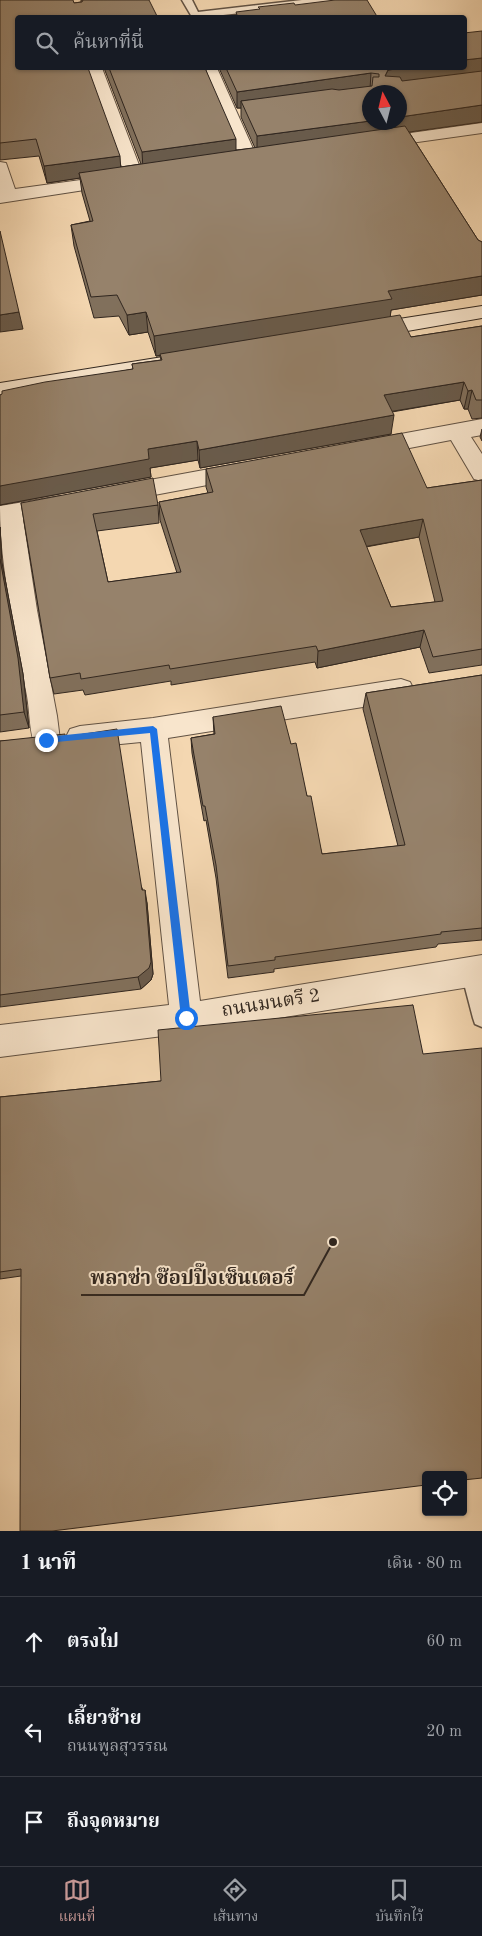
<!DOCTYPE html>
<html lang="th">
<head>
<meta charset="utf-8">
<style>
	body { margin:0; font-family:"Old Standard TT","Noto Serif Thai",serif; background:#242831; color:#f1f3f6 }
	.controls { position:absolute; right:15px; bottom:15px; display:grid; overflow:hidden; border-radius:5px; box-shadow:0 1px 4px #0004 }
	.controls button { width:45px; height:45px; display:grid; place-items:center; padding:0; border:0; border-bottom:1px solid #363941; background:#171b24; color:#f1f3f6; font:25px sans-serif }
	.compass { position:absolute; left:362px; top:85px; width:45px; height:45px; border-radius:50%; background:#171b24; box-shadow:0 1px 4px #0004; rotate:353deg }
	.stop { position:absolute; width:15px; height:15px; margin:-11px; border:4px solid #1a73e8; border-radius:50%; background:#fff }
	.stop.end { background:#1a73e8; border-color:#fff; box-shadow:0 1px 5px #0008 }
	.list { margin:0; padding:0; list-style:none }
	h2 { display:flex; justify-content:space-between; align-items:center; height:65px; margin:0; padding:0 20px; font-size:21px }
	h2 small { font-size:16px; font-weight:400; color:#9ea1a6 }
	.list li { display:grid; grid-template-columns:32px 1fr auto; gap:15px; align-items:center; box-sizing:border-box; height:90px; padding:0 20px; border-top:1px solid #363941 }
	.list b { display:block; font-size:19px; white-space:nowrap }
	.list p { margin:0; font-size:16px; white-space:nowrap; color:#9ea1a6 }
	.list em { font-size:16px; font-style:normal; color:#9ea1a6 }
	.icon { flex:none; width:28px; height:28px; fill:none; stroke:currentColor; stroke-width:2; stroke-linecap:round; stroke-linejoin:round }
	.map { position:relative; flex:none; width:482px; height:1531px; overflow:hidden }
	.search { position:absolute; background:#171b24; box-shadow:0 1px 4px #0004; left:15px; right:15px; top:15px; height:55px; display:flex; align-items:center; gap:12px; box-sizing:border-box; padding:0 18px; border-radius:5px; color:#9ea1a6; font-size:19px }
	.sheet { height:335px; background:#171b24 }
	nav { display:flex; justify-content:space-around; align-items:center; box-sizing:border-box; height:70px; border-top:1px solid #363941; background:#171b24; font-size:14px; color:#9ea1a6 }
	nav a { display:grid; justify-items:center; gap:2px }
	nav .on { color:#c59692 }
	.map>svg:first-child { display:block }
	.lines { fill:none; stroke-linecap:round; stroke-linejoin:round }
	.lane-casing { stroke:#615244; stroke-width:3 }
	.street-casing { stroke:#615244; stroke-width:2 }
	.secondary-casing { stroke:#30261f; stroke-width:2 }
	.lane { fill:#f8e5cc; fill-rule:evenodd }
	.street { fill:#f8e5cc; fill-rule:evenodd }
	.secondary { fill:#f8e5cc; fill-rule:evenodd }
	.wall { fill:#81705c; stroke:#30261f; fill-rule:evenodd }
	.shaded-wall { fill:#695b4b; stroke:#30261f }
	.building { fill:#96826b; stroke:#30261f; fill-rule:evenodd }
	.route { fill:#1a73e8 }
	.labels { text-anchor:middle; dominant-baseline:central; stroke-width:4; stroke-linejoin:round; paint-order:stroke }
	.street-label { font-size:19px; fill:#30261f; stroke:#f8e5cc }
	.leader { fill:none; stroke:#30261f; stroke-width:2 }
	.callout-dot { fill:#30261f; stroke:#f8e5cc; stroke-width:2 }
	.callout-label { font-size:20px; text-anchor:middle; font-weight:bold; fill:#30261f; stroke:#f8e5cc; stroke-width:4; stroke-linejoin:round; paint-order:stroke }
</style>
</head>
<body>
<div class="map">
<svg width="482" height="1531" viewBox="0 0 482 1531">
	<rect width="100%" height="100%" fill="#f4d7b1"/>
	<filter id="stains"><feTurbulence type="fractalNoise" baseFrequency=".004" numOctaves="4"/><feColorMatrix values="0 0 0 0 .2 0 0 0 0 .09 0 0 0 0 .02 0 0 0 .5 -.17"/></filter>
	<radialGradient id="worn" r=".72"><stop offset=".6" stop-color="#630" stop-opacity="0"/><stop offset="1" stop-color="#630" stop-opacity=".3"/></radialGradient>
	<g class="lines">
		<defs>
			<path id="lane" d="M182,0H192L198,12L302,0H331L326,3L197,18L192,17Z
				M470,963L476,966L482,983V1027L475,1024L473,1018L461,972L464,966Z"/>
			<path id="street" d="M86,68H102L144,178L141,182L135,183L129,182L126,178Z
				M201,68H217L259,162L256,166L250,167L244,166L241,162Z
				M482,123V133L375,148L369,147L366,143L369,139L375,138Z
				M0,162L6,163L15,189L117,175L123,176L126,180L123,184L117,185L0,203Z
				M482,419V435L471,437L482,454V481L474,479L451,440L368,456L360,454L357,448L360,442L368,440Z
				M242,463L250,465L253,471L250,477L117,502L109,500L105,494L109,488L117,486Z
				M60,496L68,498L72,504L68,510L23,519L37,610L57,716L60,740L56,748L46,751L36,748C29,733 30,713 27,696C16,634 0,570 0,506Z
				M401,679L410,682L414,690L410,698L401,701L168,738L200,1001L482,955V985L186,1033L0,1057V1025L169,1005L141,742L80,748L70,745L66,737L70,729L80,726L153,718Z"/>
			<path id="secondary" d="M482,306V318L367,338L360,336L357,331L360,326L367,324Z
				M169,356L176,358L180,363L176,368L0,397V383Z"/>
		</defs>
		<use href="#lane" class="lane-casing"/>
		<use href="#street" class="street-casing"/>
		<use href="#secondary" class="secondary-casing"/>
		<use href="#lane" class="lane"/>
		<use href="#street" class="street"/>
		<use href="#secondary" class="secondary"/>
	</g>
	<path class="wall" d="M0,0L74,3L81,2V0H149L18,18L121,167L141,164L104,68H205L236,150L255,148L241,117V108H237L219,68H464L409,132L478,240L482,242V295L391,310L390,317L411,337L482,326V418L472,419L468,409H464L460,400L392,412L391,434L200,468L198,460L150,468L151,477L0,505V395L133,369L132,364L161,360L160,356H156L148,332L129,335L119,316L94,318L74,246L71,225L90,221L82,193L80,178L47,183L39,156L0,160Z
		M482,429V441L480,437Z
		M206,469L427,488L482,480V665L429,673L420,647L317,668L315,662L171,685V681L85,695L83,690L54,694L50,678L21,503L158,505L159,523L97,531L108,582L177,573L160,520L159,502L208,493L206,487ZM419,537L435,602L391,607L366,547Z
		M0,527L2,563L23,674L29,728L0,732Z
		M482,675V940L438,944L436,947L296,966L274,969V972L228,978L216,878L206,820L204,821L192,753L191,738L214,734L213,717L291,744L307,796L322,854L398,846L363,709L366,693Z
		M66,737L143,890L147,903L153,974L151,980L141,989L0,1007V741Z
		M413,1005L21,1276L0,1279V1097L161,1081Z"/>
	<path class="shaded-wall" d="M482,58V74L387,86L385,76L388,70L405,68H464V60Z
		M371,73L370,89L241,101V108H237V92Z
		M482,105V122L257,153V136L370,121V122H400V117Z
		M236,139V155L143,169L142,152Z
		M120,156L121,172L79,173L80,178L47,183L44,166Z
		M482,276V295L391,310L390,319L156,356L154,336L388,291Z
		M19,312L23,329L0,332V315Z
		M146,312L148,332L129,335L127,315Z
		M464,382L460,400L382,413L384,395Z
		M472,390L468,409H464L468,391Z
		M394,415L391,434L200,468L199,450Z
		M197,441L198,460L150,468L151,477L0,505V486L148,449Z
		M423,519L419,537L357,548L360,530Z
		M0,527L2,563L23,674L29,728L24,712L0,559Z
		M424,630L420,647L317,668L318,651Z
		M145,890L147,903L153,974L151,980L141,989L138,977Z"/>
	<path class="building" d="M0,0H73L74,3L82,2L83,0H149L158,18H18V68H88L120,156L44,166L36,139L0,143Z
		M335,0H367L378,18H211L237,15L236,12L260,9L258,7L294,3L295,5Z
		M482,31V58L464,60V33Z
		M109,68H205L236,139L142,152Z
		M226,68H405L388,70L385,76L400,77L402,81L482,71V105L400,117V92H370V121L257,136L241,101L332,89L339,90L372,86L373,77H379V74L371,73L237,92Z
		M405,126L478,240L482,242V276L388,291L392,299L154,336L146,312L127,315L117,295L91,297L71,225L93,221L79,173Z
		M0,231L19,312L0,315Z
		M400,315L411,337L482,326V400H476L472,390L468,391L464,382L384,395L394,415L199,450L197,441L148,449L149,459L0,486V395L2,394V391L45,382L133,369L132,364L162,360L160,354Z
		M402,433L427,488L482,480V649L433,657L424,630L318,651L316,646L170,669L169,665L81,679L80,673L50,678L21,503L153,478L158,505L93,514L108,582L181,572L159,502L213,492L206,469ZM423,519L443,601L391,607L360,530Z
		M0,559L18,658L24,712L0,715Z
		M482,675V928L441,932V934L297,954L275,957V960L228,966L216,865L205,806H203L191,738L215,734L213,717L281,706L291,744L296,743L307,796H311L322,854L405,845L366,693Z
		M117,729L142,890H145L151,962L149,968L138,977L0,995V741L65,734V737Z
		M413,1005L423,1054L482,1048V1478L463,1480V1475H426V1485L52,1531H20L21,1269L0,1272V1097L161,1081L158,1030Z"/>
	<path class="route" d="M153,726L157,729L191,1018L186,1023L181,1018L150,733L46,743L42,740L46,737Z"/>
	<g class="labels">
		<g class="street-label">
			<text transform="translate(271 1004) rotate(-9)">ถนนมนตรี 2</text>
		</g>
	</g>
	<path class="leader" d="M333 1242L304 1295H81"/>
	<circle class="callout-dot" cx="333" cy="1242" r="5"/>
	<g class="callout-label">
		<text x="192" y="1284">พลาซ่า ช๊อปปิ๊งเซ็นเตอร์</text>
	</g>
	<rect width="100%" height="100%" filter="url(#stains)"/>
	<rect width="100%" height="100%" fill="url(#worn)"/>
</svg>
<div class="controls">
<button><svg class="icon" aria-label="locate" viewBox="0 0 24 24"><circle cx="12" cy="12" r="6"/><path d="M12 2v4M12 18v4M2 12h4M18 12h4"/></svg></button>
</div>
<svg class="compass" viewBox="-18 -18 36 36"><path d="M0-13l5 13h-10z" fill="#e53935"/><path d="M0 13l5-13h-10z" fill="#9ea1a6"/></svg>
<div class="stop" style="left:186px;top:1018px"></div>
<div class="stop end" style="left:46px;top:740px"></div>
<div class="search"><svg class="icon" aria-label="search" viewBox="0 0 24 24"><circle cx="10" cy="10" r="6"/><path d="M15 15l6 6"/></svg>ค้นหาที่นี่</div>
</div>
<section class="sheet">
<h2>1 นาที<small>เดิน · 80 m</small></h2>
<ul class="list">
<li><svg class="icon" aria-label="ahead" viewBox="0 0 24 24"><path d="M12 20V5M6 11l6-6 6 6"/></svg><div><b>ตรงไป</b></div><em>60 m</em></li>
<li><svg class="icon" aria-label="left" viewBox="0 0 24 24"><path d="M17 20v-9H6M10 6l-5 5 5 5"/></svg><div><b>เลี้ยวซ้าย</b><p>ถนนพูลสุวรรณ</p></div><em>20 m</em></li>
<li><svg class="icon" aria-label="arrive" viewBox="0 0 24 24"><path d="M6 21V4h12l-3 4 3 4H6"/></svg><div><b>ถึงจุดหมาย</b></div></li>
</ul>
</section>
<nav>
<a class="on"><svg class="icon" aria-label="map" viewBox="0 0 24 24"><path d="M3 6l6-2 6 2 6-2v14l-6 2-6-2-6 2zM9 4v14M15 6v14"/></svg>แผนที่</a>
<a><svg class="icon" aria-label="directions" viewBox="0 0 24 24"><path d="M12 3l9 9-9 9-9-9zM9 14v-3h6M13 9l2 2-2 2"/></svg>เส้นทาง</a>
<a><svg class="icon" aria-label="saved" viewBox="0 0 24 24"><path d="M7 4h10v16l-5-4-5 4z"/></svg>บันทึกไว้</a>
</nav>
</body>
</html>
